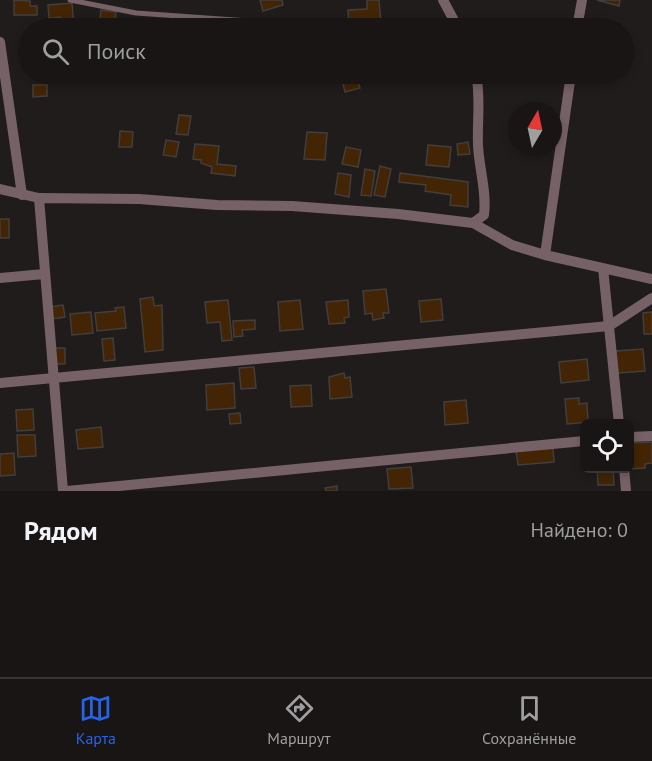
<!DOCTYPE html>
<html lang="ru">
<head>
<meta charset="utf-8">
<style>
	body { margin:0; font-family:"PT Sans",sans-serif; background:#252222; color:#f1f3f6 }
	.controls { position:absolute; right:18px; bottom:18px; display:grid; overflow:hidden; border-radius:9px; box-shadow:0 3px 9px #0003 }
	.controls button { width:54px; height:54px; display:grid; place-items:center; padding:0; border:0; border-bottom:2px solid #363434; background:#181514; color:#f1f3f6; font:30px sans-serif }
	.compass { position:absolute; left:508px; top:102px; width:54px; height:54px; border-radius:50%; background:#181514; box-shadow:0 3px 9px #0003; rotate:9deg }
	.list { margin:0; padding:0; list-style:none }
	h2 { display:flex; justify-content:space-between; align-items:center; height:78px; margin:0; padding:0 24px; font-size:26px }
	h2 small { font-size:20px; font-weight:400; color:#9f9fa0 }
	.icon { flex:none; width:33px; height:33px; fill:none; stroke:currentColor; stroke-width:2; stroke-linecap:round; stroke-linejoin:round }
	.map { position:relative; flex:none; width:652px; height:491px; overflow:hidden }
	.search { position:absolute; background:#181514; box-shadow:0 3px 9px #0003; left:18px; right:18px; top:18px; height:66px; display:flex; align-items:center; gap:15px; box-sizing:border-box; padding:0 21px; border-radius:33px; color:#9f9fa0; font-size:22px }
	.sheet { height:186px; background:#181514 }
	nav { display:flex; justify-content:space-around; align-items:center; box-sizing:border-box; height:84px; border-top:2px solid #363434; background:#181514; font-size:16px; color:#9f9fa0 }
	nav a { display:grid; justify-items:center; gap:3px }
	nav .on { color:#2563eb }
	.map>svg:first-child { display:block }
	.building { fill:#432405; stroke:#413e3c; stroke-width:1.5 }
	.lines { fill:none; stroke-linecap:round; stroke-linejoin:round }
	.lane { stroke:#766167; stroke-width:5 }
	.street { stroke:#766167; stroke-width:10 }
</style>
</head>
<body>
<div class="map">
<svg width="652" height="491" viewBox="0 0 652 491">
	<rect width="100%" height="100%" fill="#201c1b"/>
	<path class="building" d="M14,0L30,1V6H37V15H14Z
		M260,0H282L283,5L263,11Z
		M367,0H379L381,23L349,26L348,10L367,9Z
		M597,0H620L619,6Z
		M72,3L74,28H61L60,17L49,18L48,5Z
		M101,10L116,12L115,20L100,19Z
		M159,24V28H145L144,25Z
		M357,77L360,88L345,92L342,80Z
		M33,85H47V96L33,97Z
		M179,115L191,116L188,135L176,134Z
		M120,131L133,132L132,147H119Z
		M307,132L327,133L325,160L304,159Z
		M166,140L179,142L176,157L163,155Z
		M468,142L470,154L458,155L457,144Z
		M195,144L219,146L217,164L236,166L235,176L211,173L212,167L201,163V160L193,159Z
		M428,145L451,147L449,167L426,165Z
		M346,147L361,150L358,167L342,164Z
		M380,166L391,169L385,197L374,195Z
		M365,169L375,171L371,196L361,195Z
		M338,173L351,175L349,197L335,194Z
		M400,173L468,182V207L450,205L451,195L425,191L426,185L399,182Z
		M0,219H9V238H0Z
		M386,289L389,313H383L384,318L373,320L372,313L365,314L363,291Z
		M153,297L154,306L162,305L163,350L145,352L140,299Z
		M441,299L443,320L421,322L419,301Z
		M228,300L232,340L222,341L220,322L207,323L205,302Z
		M300,300L303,329L280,331L278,302Z
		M348,300L349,317L344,318L345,323L329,324L326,302Z
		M63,305L65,317L51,319L49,307Z
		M124,307L126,328L97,331L95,313L116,311L115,308Z
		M91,312L93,333L72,335L70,314Z
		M652,312V334H644L643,313Z
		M255,320V329L242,330L243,336L234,337L233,321Z
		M113,338L115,360L104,361L102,339Z
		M53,348H65V364H54Z
		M643,349L645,371L618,373L616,351Z
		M587,359L589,380L561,383L559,362Z
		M254,367L256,388L241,389L239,368Z
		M344,373L345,378L350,377L352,397L330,399L329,377Z
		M234,383L235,408L207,410L206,385Z
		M311,385L312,406L291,407L290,386Z
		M579,398V404L587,403L588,422L567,424L565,399Z
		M466,400L468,423L445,425L444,402Z
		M33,409L34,430L17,431L16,410Z
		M240,413L241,423L230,424L229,414Z
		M101,427L103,447L78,449L76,430Z
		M17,435H35L36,456L18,457Z
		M652,442V463L645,464V468L628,469L630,443Z
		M553,448L554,462L518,465L516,451Z
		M14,453L15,475L0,476V454Z
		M411,467L413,488L389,489L387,469Z
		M597,468H613L614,485H598Z
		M337,486V491H326L325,488Z"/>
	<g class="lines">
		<path class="lane" d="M70,0L136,13L347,28"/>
		<path class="street" d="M443,0L458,28
			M577,28L582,0
			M0,42L22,195
			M0,189L39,198L139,199L217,205L292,206L398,214L473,223L484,215C487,191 479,169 478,145C477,121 481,97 476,74
			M39,198L63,491
			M473,223L512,245L545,255L652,279
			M545,255L571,74
			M603,268L619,424
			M0,278L44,274
			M0,383L609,326L652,298
			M630,437L652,436
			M624,468L626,491
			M67,491L584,441"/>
	</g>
</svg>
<div class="controls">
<button><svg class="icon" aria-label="locate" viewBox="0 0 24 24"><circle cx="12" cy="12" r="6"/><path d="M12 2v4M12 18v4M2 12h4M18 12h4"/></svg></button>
</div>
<svg class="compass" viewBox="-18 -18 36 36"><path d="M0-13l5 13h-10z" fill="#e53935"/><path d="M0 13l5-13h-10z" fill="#9f9fa0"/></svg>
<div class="search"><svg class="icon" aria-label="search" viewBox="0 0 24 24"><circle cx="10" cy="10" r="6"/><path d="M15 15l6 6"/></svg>Поиск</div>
</div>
<section class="sheet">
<h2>Рядом<small>Найдено: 0</small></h2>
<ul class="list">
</ul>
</section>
<nav>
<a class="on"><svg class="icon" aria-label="map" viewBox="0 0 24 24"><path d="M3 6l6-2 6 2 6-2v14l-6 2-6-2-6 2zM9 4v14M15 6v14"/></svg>Карта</a>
<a><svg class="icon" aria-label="directions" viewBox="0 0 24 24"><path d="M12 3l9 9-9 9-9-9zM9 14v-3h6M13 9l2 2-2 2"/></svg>Маршрут</a>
<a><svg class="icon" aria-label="saved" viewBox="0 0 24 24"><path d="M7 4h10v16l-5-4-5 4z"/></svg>Сохранённые</a>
</nav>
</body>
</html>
